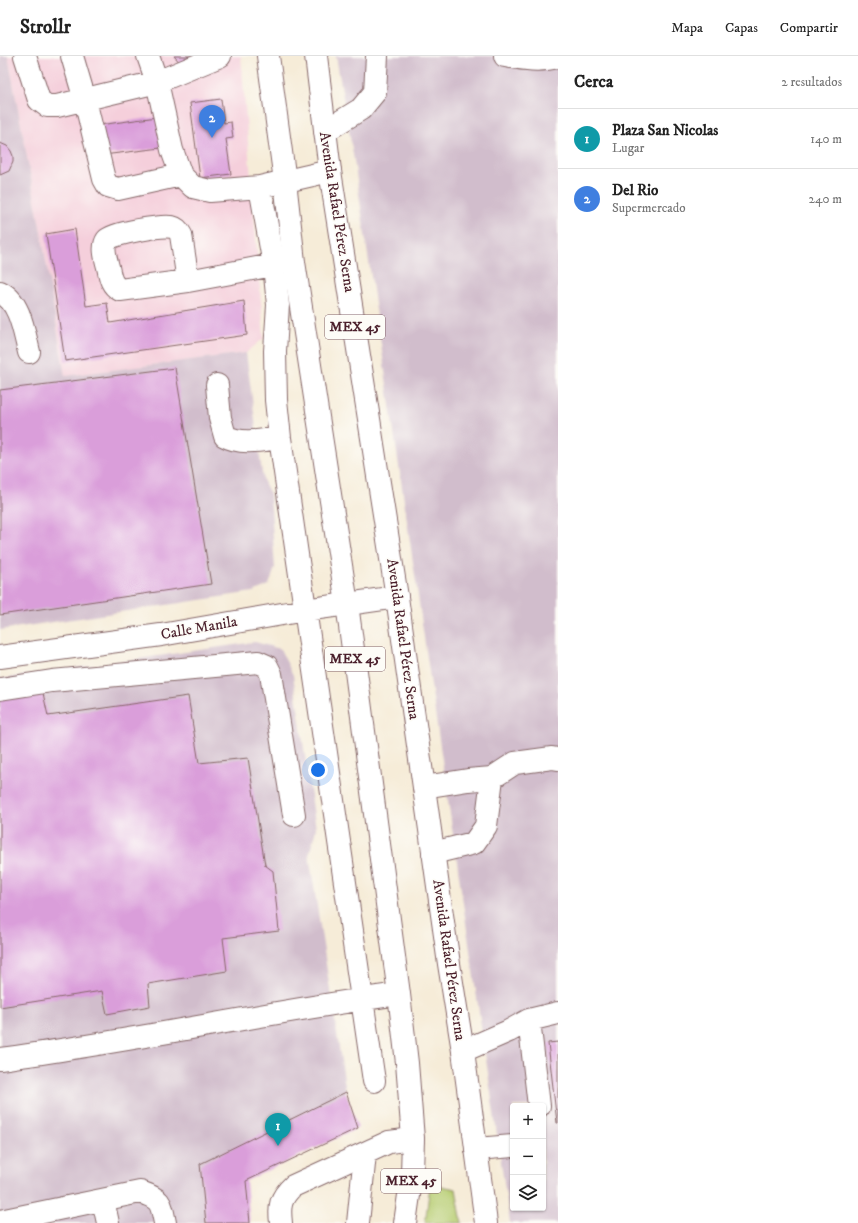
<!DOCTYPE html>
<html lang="es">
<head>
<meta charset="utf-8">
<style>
	body { margin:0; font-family:"IM FELL DW Pica",serif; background:#f6f6f6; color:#222 }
	.controls { position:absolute; right:12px; bottom:12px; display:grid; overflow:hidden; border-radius:4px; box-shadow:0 1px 3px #0004 }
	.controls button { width:36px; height:36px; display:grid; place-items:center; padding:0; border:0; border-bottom:1px solid #e0e0e0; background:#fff; color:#222; font:20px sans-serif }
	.you { position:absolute; left:318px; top:714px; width:14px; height:14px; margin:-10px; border:3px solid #fff; border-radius:50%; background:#1a73e8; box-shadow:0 0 0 6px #1a73e833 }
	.badge { display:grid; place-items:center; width:26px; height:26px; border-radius:50%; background:#b45309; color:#fff; font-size:13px; font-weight:700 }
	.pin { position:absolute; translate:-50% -33px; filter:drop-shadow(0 1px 2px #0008) }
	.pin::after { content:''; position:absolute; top:21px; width:14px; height:12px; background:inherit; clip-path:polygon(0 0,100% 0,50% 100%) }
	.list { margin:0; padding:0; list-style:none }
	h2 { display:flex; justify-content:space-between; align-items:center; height:52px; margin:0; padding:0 16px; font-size:17px }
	h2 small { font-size:13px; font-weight:400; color:#767676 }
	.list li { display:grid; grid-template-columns:26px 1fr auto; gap:12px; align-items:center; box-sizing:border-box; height:60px; padding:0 16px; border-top:1px solid #e0e0e0 }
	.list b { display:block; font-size:15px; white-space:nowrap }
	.list p { margin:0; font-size:13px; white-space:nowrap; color:#767676 }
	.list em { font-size:13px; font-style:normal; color:#767676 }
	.icon { flex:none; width:22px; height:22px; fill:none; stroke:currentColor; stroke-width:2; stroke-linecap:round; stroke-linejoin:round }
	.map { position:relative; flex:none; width:558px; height:1167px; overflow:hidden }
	header { display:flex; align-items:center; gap:24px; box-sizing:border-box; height:56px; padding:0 20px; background:#fff; border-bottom:1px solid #e0e0e0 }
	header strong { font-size:19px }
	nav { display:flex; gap:22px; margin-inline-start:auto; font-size:14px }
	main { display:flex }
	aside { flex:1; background:#fff }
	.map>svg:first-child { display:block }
	.built { fill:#f5cfdb }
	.industrial { fill:#d1bdcc; fill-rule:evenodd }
	.green { fill:#b6cc70; stroke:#80764e }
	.building { fill:#da9eda }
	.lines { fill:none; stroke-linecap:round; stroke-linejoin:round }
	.minor-casing { stroke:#866768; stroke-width:24 }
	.major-casing { stroke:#866768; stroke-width:24 }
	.minor { stroke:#fff; stroke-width:22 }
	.major { stroke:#fff; stroke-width:22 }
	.labels { text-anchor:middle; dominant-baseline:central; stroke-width:3.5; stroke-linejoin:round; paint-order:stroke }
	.shield { fill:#fdfcf7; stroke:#806168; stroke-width:1 }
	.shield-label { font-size:14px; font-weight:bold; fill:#4a1f2b }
	.street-label { font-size:15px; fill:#4a1f2b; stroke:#fdfcf7 }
</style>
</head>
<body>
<header>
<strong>Strollr</strong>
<nav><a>Mapa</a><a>Capas</a><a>Compartir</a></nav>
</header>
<main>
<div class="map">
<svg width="558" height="1167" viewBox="0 0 558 1167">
	<rect width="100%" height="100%" fill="#fdfcf7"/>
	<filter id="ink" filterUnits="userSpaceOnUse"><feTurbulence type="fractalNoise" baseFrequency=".025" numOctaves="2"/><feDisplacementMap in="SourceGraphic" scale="8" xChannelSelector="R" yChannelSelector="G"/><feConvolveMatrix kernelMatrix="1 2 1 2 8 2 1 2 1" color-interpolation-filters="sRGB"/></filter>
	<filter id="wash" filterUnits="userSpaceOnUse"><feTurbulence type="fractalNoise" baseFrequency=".012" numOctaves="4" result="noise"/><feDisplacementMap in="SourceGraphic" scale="16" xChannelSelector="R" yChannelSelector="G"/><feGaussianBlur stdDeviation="0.9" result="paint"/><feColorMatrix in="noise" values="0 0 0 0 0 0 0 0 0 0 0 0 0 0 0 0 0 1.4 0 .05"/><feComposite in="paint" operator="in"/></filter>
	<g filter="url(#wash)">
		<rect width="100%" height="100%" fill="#f6ecd8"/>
		<path class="built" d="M8,0H241L264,282L246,297L65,320L41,176Z"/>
		<path class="industrial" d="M0,0H8L41,176L65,320L246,297L263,424L270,438L275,512L269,529L253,536L0,574Z
			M336,0H558V1167H510L354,104ZM513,1050H543V1152H513Z
			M255,586L280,593L293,619L316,773L309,799L346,1036L200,1108L206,1167H0V623Z"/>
		<path class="green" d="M430,1130H442L456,1133L462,1167H425Z"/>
		<g id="blocks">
			<path class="building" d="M174,0H193L182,9Z
				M221,43L224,67L231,66L233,82L226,83L231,118L200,122L190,47Z
				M157,61L161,92L103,99L99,69Z
				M0,87L7,90L11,95L13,100V106L9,115L0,119Z
				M75,173L86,250L107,247L110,267L244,245L247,279L65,305L46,178Z
				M175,312L211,528L0,559V334Z
				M43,637L48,660L188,640L199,707L248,702L265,809L273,815L279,875L223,882L227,915L148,928L150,950L107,958L102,935L0,951V642Z
				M558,986V1067H557L548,987Z
				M346,1036L358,1072L246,1125L250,1167H206L200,1108Z"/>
		</g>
	</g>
	<g filter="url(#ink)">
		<use href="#blocks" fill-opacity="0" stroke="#866768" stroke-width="1"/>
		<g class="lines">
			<defs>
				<path id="minor" d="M25,0L39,44L47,50H57L157,26L148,0
					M72,0L85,44L104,123L108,130L118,133L181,119
					M220,0L157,26L172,94L181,119L193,131L210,135L260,131L330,115
					M505,0C523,3 540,6 558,1
					M325,75L361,53L375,36L377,0
					M260,131L274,209L278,249L275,295L276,344L280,382L374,1025
					M188,225L181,179C179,175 177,172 172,171C162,169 113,177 107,184C102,191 106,203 108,211C110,221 111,229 120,234L188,225L289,206
					M0,236C20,245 24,276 29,296
					M217,329L220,362L225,380C241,389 263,384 280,382
					M0,601L161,579L305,554L397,541
					M0,633L52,625L258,606L267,610L271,618L294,759
					M424,731L468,724L492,722L515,707L552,702L558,703
					M433,797L474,787L486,770L492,722
					M529,964L539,1050
					M463,995L509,975L529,964L558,957
					M0,1003C134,985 266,956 399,938
					M476,1093L513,1090
					M103,1144L108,1167
					M0,1165L140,1136C161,1143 161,1146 165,1167
					M281,1167C279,1150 280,1142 293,1130L389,1086L413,1083
					M358,1167L365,1098"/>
				<path id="major" d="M268,0L285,125L294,206L347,548L399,938L407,1007L413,1083L412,1118L405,1167
					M316,0L330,115L397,541L449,908L463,995L486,1167"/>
			</defs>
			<use href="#minor" class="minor-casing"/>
			<use href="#major" class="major-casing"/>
			<use href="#minor" class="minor"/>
			<use href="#major" class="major"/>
		</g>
	</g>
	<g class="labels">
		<g class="shield">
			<rect x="325" y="259" width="60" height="24" rx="3"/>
			<rect x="325" y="591" width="60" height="24" rx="3"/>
			<rect x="381" y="1113" width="60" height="24" rx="3"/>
		</g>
		<g class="shield-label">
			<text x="355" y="271">MEX 45</text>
			<text x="355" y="603">MEX 45</text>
			<text x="411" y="1125">MEX 45</text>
		</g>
		<g class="street-label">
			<text transform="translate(337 156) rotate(81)">Avenida Rafael Pérez Serna</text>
			<text transform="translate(199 572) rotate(-10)">Calle Manila</text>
			<text transform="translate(403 583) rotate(82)">Avenida Rafael Pérez Serna</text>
			<text transform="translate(449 904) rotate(82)">Avenida Rafael Pérez Serna</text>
		</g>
	</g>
</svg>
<div class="controls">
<button>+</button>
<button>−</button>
<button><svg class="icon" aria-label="layers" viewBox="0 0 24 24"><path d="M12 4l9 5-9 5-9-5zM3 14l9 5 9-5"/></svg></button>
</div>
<div class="you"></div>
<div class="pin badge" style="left:278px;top:1090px;background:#0f9aa8">1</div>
<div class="pin badge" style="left:212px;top:82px;background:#3f7fe0">2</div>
</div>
<aside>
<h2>Cerca<small>2 resultados</small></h2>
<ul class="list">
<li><span class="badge" style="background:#0f9aa8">1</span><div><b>Plaza San Nicolas</b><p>Lugar</p></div><em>140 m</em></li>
<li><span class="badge" style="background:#3f7fe0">2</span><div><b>Del Rio</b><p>Supermercado</p></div><em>240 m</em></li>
</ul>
</aside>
</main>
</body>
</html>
